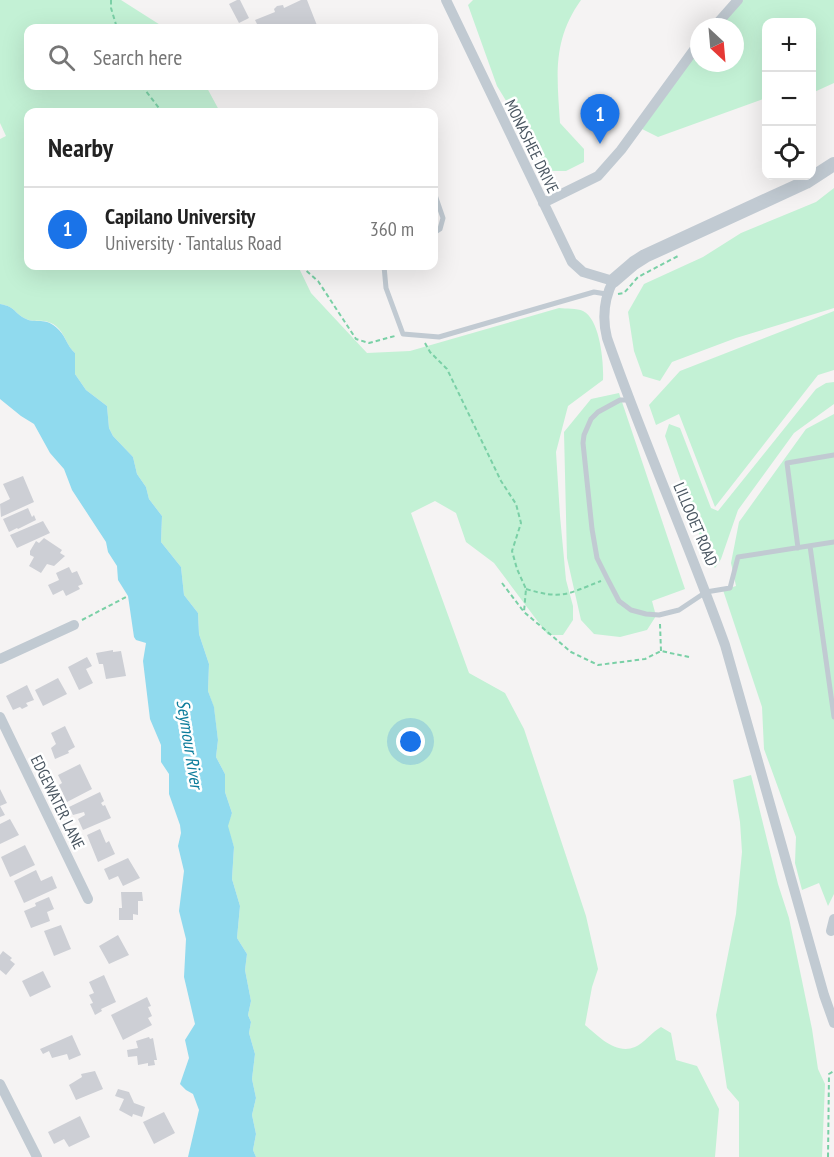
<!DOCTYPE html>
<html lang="en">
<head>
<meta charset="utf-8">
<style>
	body { margin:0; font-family:"PT Sans Narrow",sans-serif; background:#f2f2f2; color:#222 }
	.controls { position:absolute; right:18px; top:18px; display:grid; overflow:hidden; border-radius:12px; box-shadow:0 6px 24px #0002 }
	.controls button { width:54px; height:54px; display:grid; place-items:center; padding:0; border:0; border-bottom:2px solid #e0e0e0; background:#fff; color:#222; font:30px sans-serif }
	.compass { position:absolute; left:690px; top:18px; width:54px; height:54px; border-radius:50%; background:#fff; box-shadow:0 6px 24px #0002; rotate:154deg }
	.you { position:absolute; left:411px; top:742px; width:21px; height:21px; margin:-15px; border:4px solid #fff; border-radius:50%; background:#1a73e8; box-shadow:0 0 0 9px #1a73e833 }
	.badge { display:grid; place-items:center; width:39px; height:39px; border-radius:50%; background:#1a73e8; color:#fff; font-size:20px; font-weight:700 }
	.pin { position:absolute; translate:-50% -50px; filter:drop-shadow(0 2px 3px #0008) }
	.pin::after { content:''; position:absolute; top:32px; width:21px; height:18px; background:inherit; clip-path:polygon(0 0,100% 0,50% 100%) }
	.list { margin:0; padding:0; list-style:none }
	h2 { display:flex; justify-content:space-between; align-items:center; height:78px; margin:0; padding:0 24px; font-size:26px }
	h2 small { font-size:20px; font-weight:400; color:#767676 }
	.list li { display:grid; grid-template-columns:39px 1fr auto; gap:18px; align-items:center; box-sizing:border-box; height:84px; padding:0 24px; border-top:2px solid #e0e0e0 }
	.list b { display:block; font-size:22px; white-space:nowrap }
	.list p { margin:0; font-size:20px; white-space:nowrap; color:#767676 }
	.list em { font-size:20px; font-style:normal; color:#767676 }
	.icon { flex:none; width:33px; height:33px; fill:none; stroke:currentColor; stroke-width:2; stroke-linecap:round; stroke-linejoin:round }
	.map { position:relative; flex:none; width:834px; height:1157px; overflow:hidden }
	.search { position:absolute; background:#fff; box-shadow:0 6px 24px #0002; left:24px; top:24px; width:414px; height:66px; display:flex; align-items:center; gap:15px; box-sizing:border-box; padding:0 21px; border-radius:12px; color:#767676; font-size:22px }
	.panel { position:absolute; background:#fff; box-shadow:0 6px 24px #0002; left:24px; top:108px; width:414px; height:162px; border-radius:12px }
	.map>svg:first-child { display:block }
	.green { fill:#c3f1d5 }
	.water { fill:#90daee }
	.building { fill:#cdcfd5 }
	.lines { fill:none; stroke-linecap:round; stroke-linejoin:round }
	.path { stroke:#7ad0a6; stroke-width:2; stroke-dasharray:4.5 3; stroke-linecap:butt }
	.service { stroke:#c1cad2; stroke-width:5 }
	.minor { stroke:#c1cad2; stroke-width:10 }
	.tertiary { stroke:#c1cad2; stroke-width:14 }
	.labels { text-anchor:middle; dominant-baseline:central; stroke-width:5; stroke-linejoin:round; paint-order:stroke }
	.street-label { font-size:16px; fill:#4a5661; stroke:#fff }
	.water-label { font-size:18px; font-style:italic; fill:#0c7c9b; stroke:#fff }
</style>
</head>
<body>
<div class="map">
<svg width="834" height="1157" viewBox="0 0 834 1157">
	<rect width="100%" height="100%" fill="#f5f3f3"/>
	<path class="green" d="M0,0H121L165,28H28V86H206L220,112H28V266H298L311,293L367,353L410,351L559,308C566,309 577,308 583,311C600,319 604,363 603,380L568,406L556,452L560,516L566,580L573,606V620L563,635H548L494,563L466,542L456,513L435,501L411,513L469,673L505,693L524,729L586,916L598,969L592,987L585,1025C598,1036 616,1055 635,1047C643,1044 652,1032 661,1027L671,1033L676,1060L697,1066L719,1109L715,1157H256L253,1150L256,1134L252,1115L256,1098L252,1079L255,1054L249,1033L251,1022L248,1015L251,1001L245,970L247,954L237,938L240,906L232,879L234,847L227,826L232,813L225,792V774L216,757L218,740L214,708L208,691L209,664L199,634L198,613L184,595L181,567L161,542L162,516L149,499L146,487L137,474L133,457L113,436L109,428L107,406L86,390L75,374V353C67,346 66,337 59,329C45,315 36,325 24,318C12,311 16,307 0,304V139L6,136L0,123Z
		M473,0H581C552,41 557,75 560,123L584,149V162L566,171H551L544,163L497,86L468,5Z
		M742,0H834V83L812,93V22H766V98L658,137L642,129L699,50V63H735V27H718Z
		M834,188V308L736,338L672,362L660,381L643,376L634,351L628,312L644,284L703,257L741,233L816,202Z
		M834,311V370L818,375L715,507L679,414L656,425L649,405L680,371Z
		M834,382V404L794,433L738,510L721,559L715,568L708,559L665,436L669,424L680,428L711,508L718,511L816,389L826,383Z
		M619,393L685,589L652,601L656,616L647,630L620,637L594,634L581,620L567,558L564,432L591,399Z
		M834,414V894L828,906L819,883L802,890L795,863L796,837L764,749L762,707L723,590L736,586L731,563L739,522L806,429Z
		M751,775L778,884L789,918L812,1029L818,1069L825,1084L822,1157H739V1102L727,1088L716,1015L736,914L742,852L740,822L733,780Z"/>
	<path class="water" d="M0,304C16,307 12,311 24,318C36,325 45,315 59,330C66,337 67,346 75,353V374L86,390L107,406L109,428L113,436L133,457L137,474L146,487L149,499L162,516L161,542L181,567L184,595L198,613L199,634L209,664L208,691L214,707L218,740L216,757L225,774V792L232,813L228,826L234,847L232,879L240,906L237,938L247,954L245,970L251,1001L248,1015L251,1022L249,1033L255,1054L252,1079L256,1098L252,1115L256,1134L253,1150L256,1157H188L199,1110L193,1094L186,1090L180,1084L189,1058L185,1040L195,1024L184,977L186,939L179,911L184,871L178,846L181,833L180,825L169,794V774L161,762V745L150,719L143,661L146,643L136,640L134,637L128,596L118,580L117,566L108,552L106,542L72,490L64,469L50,453L34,424L21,416L0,399Z"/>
	<path class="building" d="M237,0H240L249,18L239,23L229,4Z
		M301,0H307L318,28H259L255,20L275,12L274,9L277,6L283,5L284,8Z
		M23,476L34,502L1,517L0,504L10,499L3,484Z
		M28,508L32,517L34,515L36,520L18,529L17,528L9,532L3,519Z
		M43,521L50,533L17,548L10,535Z
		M44,538L62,550L60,553L65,556L54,566L47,564L41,573L29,566L34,557L30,555V551L36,541L39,543Z
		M69,567L72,573L77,571L83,584L78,586L80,589L66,596L63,590L53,595L48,585L59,580L56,573Z
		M113,650V652L121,651L126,676L106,679L103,664H99L96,653Z
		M87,657L92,666L86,669L93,683L79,690L68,667Z
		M58,678L67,694L43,706L35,690Z
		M27,685L34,700L26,703L28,706L22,709L20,707L13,710L6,696Z
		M65,726L75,747L68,751L69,753L55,759L51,748L56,744L51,733Z
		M80,764L92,789L67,802L59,785L62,783L58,775Z
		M0,789L7,803L0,806L5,815L0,817Z
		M100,792L104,801L101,803L103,806L105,805L111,818L83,830L78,819L85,815L84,812L73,815L69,807Z
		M10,819L19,835L0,844V824Z
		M100,829L106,843L109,841L115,854L98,862L87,835Z
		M25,845L35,865L10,877L1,857Z
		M128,858L140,878L123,886L118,876L109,880L104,869Z
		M36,870L41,881L52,876L57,888L24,903L14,881Z
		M121,892H142L143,901H138V915L133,914V920H119V908H122Z
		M49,897L54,909L47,912L50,921L31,928L24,911L36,906L35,903Z
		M61,925L71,949L54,956L44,931Z
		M118,935L129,955L109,964L99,946Z
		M3,951L12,958L10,960L15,964L6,975L0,970V955Z
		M43,971L51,987L30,997L22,981Z
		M104,975L116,1002L101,1009L102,1011L95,1015L90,1004L93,1003L89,995L94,993L89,982Z
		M147,997L151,1006L148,1007L152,1016L148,1018L152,1025L123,1040L111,1015Z
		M72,1035L81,1055L69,1060L67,1054L52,1058L49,1051L43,1054L40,1049Z
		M149,1037L150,1039L153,1038L157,1060H154L155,1065L148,1066V1063L138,1065L137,1056L128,1057L127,1050L138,1048L136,1041Z
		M95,1071L103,1089L76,1100L69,1085L82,1077L81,1074Z
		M118,1089L129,1092L134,1103L145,1107L142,1117L133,1114L132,1117L119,1110L124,1099L115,1096Z
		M164,1112L175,1133L154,1144L143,1122Z
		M80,1116L90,1137L69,1147L64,1139L54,1144L48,1132Z"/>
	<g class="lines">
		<path class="path" d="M111,0V8L117,28
			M142,86L162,112
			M301,266L318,281L356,339L369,343L395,336
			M618,294L624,293L638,277L678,256
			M425,343L430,352L447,369L501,481L516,504L521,523L512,551L517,569L526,589L524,612
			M502,583L524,612L571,652L598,665L645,659L661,651L689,657
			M526,589C563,600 567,594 601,581
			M82,620L128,596
			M660,624L661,651
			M828,1157L829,1074L834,1071"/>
		<path class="service" d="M434,192L443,218L440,229L434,233
			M384,266L386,288L403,334L439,337L594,292L606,294
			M630,400H620L598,412L591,419L584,435L583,443L592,529L597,558L607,578L619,601L631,610L646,614L659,615L679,610L706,592L730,588L738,557L834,542
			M810,546L834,717
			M798,548L787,463L834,455"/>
		<path class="minor" d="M446,0L572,262L583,272L613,281C604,299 602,318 607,338C643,441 688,542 725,645L824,995L834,1023
			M714,27L738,0
			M543,203L598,176L621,150L699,43
			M0,659L74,625
			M0,717L88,899
			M831,931L834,919
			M0,1084L37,1157"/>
		<path class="tertiary" d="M613,281L634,263L645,256L806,182L834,164"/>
	</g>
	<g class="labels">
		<g class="street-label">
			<text transform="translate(532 146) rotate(64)">MONASHEE DRIVE</text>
			<text transform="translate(696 524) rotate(67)">LILLOOET ROAD</text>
			<text transform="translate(58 802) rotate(64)">EDGEWATER LANE</text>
		</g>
		<g class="water-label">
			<text transform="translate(190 744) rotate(81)">Seymour River</text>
		</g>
	</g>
</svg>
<div class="controls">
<button>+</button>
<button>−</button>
<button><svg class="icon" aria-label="locate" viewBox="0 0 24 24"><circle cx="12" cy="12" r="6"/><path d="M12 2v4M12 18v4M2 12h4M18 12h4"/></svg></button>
</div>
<svg class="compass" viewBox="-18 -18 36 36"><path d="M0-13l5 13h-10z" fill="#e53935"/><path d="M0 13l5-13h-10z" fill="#767676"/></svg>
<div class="you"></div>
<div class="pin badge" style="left:600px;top:144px">1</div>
<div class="search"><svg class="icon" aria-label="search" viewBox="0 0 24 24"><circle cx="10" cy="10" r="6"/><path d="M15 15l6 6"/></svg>Search here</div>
<section class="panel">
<h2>Nearby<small></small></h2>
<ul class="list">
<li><span class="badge">1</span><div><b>Capilano University</b><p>University · Tantalus Road</p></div><em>360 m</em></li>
</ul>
</section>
</div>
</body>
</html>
